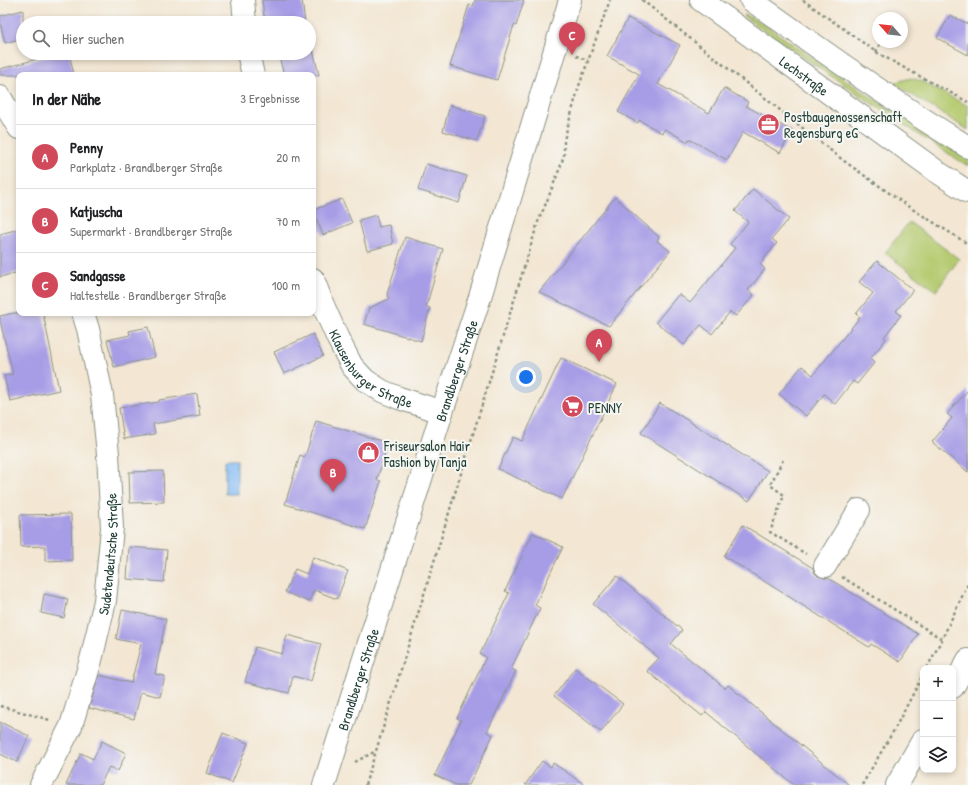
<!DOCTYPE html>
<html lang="de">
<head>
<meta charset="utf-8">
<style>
	body { margin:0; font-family:"Patrick Hand",sans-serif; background:#f2f2f2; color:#202124 }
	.controls { position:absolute; right:12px; bottom:12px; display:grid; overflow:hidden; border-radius:8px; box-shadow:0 2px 6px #0003 }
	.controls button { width:36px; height:36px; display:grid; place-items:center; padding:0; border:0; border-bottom:1px solid #e0e0e0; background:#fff; color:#202124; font:20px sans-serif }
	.compass { position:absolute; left:872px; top:12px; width:36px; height:36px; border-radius:50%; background:#fff; box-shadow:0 2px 6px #0003; rotate:297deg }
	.you { position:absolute; left:526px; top:377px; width:14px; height:14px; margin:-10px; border:3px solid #fff; border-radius:50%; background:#1a73e8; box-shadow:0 0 0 6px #1a73e833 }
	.badge { display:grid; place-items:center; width:26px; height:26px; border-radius:50%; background:#d1495b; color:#fff; font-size:13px; font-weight:700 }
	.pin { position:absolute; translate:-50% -33px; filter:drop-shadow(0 1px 2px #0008) }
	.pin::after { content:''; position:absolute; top:21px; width:14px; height:12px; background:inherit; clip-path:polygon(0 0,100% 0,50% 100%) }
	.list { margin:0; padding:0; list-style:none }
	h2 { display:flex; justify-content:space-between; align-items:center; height:52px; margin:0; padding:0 16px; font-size:17px }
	h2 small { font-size:13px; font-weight:400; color:#757577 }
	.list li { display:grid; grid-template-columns:26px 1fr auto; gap:12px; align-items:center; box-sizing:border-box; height:64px; padding:0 16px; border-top:1px solid #e0e0e0 }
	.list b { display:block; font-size:15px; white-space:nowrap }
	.list p { margin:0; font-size:13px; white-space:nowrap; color:#757577 }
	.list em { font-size:13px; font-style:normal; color:#757577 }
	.icon { flex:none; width:22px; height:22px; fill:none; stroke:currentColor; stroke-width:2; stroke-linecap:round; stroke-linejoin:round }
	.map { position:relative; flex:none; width:968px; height:785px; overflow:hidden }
	.search { position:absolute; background:#fff; box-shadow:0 2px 6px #0003; left:16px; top:16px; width:300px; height:44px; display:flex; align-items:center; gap:10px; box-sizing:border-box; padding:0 14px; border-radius:22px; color:#757577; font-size:15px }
	.panel { position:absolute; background:#fff; box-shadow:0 2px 6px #0003; left:16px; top:72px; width:300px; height:244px; border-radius:8px }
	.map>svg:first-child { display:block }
	.green { fill:#b5ca6f; stroke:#6a8452 }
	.water { fill:#86bcf5; stroke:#527c94 }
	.building { fill:#a79de6 }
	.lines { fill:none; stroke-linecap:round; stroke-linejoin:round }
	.minor-casing { stroke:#899283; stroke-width:24 }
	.path { stroke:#899283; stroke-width:2.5; stroke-dasharray:3 3; stroke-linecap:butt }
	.minor { stroke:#fff; stroke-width:22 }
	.labels { text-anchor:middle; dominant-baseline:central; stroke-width:4; stroke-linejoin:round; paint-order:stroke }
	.street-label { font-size:14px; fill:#1f3d34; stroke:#f6f6f2 }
	.poi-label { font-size:14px; fill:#1f3d34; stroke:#f6f6f2; text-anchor:start }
</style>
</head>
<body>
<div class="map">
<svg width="968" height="785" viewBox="0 0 968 785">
	<rect width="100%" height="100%" fill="#f6f6f2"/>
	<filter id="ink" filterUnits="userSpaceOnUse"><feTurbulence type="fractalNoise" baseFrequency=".025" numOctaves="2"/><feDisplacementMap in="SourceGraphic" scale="8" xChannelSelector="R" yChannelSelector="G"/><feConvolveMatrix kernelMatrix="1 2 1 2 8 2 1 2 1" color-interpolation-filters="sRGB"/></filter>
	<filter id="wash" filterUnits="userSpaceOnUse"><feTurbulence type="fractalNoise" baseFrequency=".012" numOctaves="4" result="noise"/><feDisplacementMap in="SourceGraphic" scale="16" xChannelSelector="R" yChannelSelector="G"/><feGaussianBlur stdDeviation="0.9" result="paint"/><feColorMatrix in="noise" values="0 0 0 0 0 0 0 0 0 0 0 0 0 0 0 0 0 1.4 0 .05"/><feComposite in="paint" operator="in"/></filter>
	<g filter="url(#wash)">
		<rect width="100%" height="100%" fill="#f3e6d2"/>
		<path class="green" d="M745,15L759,21L865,93L968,159V166C892,118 818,67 743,16Z
			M911,78L921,81L968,106V130L893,83Z
			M909,222L959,259L936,291L885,253Z"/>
		<path class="water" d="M225,460H237V494H225Z"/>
		<g id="blocks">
			<path class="building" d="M262,0H302L305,23H265Z
				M475,0H524L516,26L514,25L497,80L450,66L469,5L473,6Z
				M23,10V38L5,43L0,22V16Z
				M950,15L968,24V55L937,38Z
				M628,18L680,45L658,84L709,113L724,88L748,102L746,106L792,131L780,153L743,132L727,160L689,139L688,142L665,129L662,133L639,120L638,123L618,112L639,74L607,56Z
				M309,46H312L319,75H284L278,53H309Z
				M60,53H69L74,75H0V69Z
				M450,105L485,116L477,141L443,131Z
				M426,164L467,176L459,203L418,190Z
				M753,189L789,219L772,239L777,243L760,264L765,269L748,290L754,295L736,316L730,312L712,334L701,325L684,345L656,322L679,294L690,303L735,248L730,244L748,222L735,211Z
				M615,197L659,237L657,241L670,251L609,326L539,292Z
				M342,199L352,223L323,235L313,210Z
				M376,215L379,227L389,225L393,244L367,251L359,220Z
				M19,229V272L0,277V234Z
				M405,237L443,249L426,307L430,308L421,341L364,324L369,308L389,299L387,294Z
				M877,261L913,290L896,311L901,315L884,337L886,339L870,359L874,363L857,384L853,381L835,404L824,394L806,416L779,394L802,366L813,375L860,317L856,314L873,293L859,282Z
				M14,313H43L59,390L10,401L4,376L13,374L0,321V316Z
				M148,327L155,357L114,367L107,340L130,335L129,331Z
				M313,334L323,356L284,374L274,352Z
				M561,358L617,384L562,499L498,469L513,437L522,441Z
				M968,390V472L932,442L952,418L947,414Z
				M197,394L200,416L153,424L155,434L124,439L119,408L159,402V400Z
				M660,403L768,471L749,501L641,433Z
				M316,421L388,443L377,480L381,481L365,529L285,504L300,455L305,457Z
				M163,471L164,502L130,503L129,472Z
				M71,514L72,560L45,561V546L21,547L20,515Z
				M743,525L813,568L814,572L818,576L824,578H828L918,634L900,662L871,644L869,647L724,556Z
				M533,533L563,547L535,605L540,608L511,669L516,671L487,732L493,735L469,785H456L435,775L461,720L457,718L486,657L480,654L509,593L505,591Z
				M129,547L167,550L164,582L127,579Z
				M313,557L348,571L337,599L314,590L309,602L285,592L295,569L307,574Z
				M617,576L682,630L671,644L725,688L728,685L849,785H794L706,712L702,716L647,671L659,658L593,604Z
				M44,594L68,599L64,618L41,613Z
				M122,610L166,619L155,674L165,676L160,697L141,692L134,719L89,708L99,675L131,683L141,644L116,639Z
				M287,635L321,644L311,681L293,676L289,693L245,682L255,647L282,654Z
				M575,668L623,704L601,732L554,696Z
				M0,722L29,736L17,762L0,754Z
				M223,733L248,743L232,783L207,773Z
				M102,741L126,753L118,771L109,767L100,785H66L81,753L93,759Z
				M542,761L551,767L553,763L585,785H525Z"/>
		</g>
	</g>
	<g filter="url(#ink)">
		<use href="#blocks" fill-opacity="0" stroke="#899283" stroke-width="1"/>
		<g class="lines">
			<defs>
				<g id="minor">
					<path d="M243,0L245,23"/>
					<path id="s1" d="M701,0L939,173L968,192"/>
					<path d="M751,0C822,50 893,102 968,147"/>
					<path d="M248,53L253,75"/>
					<path d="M0,97L19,128"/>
					<path id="s2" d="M313,279L323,305L338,339L352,366L365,380L382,391L399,398L442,412"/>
					<path d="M825,566L859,510"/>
					<path d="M953,687L968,660"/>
					<path id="s3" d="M41,785L71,726L91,660L105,601L112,528L108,454L102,395L88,329L83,313"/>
					<path id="s4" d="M324,785L442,412L480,297L570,0"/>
					<path d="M897,785L923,740"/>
				</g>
			</defs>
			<use href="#minor" class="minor-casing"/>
			<path class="path" d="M642,0L844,161L909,207L968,244
				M803,0L876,52L908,70L968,102
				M877,36H878
				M876,52L881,42
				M576,56L588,60
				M783,460L770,485L784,495L770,532L806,554
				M842,577L942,639
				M927,668L942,639L968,584
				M0,706L50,720
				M355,762L376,751
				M365,785L376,751L538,222L547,201L561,165L564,155V140L579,86L610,0
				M862,785L894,730L923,675"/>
			<use href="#minor" class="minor"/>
		</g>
	</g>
	<defs>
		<symbol id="office-disc" viewBox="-11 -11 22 22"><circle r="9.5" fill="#d1495b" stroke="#f6f6f2"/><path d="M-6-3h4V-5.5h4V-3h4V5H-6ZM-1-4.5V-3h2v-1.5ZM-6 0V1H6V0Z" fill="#fff"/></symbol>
		<symbol id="supermarket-disc" viewBox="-11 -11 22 22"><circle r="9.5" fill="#d1495b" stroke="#f6f6f2"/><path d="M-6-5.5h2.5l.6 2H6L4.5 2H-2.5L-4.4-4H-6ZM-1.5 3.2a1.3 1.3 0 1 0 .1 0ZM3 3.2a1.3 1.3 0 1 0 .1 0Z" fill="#fff"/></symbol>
		<symbol id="shop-disc" viewBox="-11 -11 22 22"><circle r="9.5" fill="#d1495b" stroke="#f6f6f2"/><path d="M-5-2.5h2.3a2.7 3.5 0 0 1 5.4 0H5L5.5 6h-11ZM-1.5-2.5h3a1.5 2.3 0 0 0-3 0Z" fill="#fff"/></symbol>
	</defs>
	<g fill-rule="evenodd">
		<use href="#office-disc" x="756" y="112" width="25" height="25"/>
		<use href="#supermarket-disc" x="560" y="394" width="25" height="25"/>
		<use href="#shop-disc" x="356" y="440" width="25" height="25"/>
	</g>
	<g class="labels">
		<g class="street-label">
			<text stroke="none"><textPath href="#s1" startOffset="128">Lechstraße</textPath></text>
			<text stroke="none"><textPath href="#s2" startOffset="111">Klausenburger Straße</textPath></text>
			<text stroke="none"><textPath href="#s4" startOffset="435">Brandlberger Straße</textPath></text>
			<text stroke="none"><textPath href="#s3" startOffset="243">Sudetendeutsche Straße</textPath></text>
			<text stroke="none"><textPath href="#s4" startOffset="111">Brandlberger Straße</textPath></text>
		</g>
		<g class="poi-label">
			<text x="784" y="116">Postbaugenossenschaft<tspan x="784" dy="16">Regensburg eG</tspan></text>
			<text x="588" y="407">PENNY</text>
			<text x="384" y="445">Friseursalon Hair<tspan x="384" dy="16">Fashion by Tanja</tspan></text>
		</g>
	</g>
</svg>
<div class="controls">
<button>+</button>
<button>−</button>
<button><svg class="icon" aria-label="layers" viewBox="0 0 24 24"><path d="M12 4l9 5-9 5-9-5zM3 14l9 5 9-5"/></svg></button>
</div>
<svg class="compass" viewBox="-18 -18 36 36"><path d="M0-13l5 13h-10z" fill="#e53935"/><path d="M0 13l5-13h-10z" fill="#757577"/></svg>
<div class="you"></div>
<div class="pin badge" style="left:599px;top:362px">A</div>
<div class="pin badge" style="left:333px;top:492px">B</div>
<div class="pin badge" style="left:572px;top:55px">C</div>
<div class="search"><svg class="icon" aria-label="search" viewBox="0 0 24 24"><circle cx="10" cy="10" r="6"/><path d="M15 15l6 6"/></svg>Hier suchen</div>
<section class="panel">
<h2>In der Nähe<small>3 Ergebnisse</small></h2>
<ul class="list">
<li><span class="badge">A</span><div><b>Penny</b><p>Parkplatz · Brandlberger Straße</p></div><em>20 m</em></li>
<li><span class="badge">B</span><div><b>Katjuscha</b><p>Supermarkt · Brandlberger Straße</p></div><em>70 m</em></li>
<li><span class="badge">C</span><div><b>Sandgasse</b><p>Haltestelle · Brandlberger Straße</p></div><em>100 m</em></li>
</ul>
</section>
</div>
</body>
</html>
